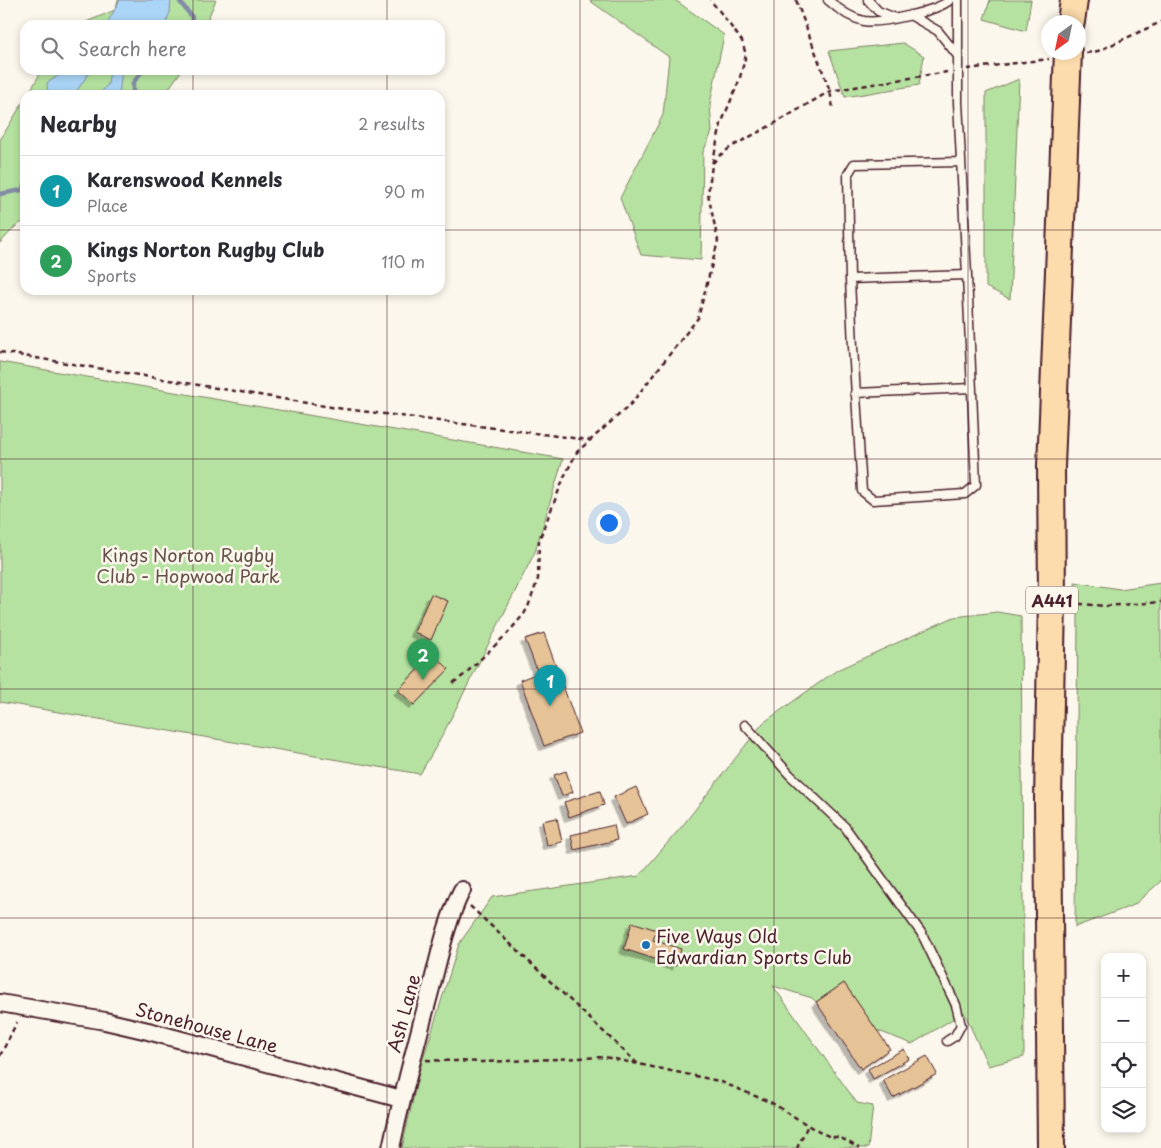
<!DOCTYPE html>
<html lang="en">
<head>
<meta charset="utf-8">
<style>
	body { margin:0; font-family:"Playpen Sans",sans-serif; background:#f7f7f7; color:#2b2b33 }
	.controls { position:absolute; right:15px; bottom:15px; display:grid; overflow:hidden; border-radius:10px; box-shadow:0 2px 8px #0003 }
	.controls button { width:45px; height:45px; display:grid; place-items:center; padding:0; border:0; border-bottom:1px solid #e1e1e2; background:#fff; color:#2b2b33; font:25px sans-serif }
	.compass { position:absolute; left:1041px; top:15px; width:45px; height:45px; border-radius:50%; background:#fff; box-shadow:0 2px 8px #0003; rotate:213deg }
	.you { position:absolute; left:608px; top:522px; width:18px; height:18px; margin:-12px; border:4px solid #fff; border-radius:50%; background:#1a73e8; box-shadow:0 0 0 8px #1a73e833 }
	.badge { display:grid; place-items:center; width:32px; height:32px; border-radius:50%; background:#b45309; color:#fff; font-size:16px; font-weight:700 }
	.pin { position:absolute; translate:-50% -41px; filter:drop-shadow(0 1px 2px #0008) }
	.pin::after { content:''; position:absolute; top:26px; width:18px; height:15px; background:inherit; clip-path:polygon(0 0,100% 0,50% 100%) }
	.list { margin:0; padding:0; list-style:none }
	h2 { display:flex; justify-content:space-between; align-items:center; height:65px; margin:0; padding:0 20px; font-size:21px }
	h2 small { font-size:16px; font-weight:400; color:#7c7c81 }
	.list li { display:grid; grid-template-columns:32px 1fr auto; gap:15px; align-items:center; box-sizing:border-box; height:70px; padding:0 20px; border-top:1px solid #e1e1e2 }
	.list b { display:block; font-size:19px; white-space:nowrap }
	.list p { margin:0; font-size:16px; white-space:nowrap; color:#7c7c81 }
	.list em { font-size:16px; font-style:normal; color:#7c7c81 }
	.icon { flex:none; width:28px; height:28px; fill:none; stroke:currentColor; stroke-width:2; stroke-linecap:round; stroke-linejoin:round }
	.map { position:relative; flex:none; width:1161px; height:1148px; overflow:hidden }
	.search { position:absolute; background:#fff; box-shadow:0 2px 8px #0003; left:20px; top:20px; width:425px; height:55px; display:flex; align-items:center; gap:12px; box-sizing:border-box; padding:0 18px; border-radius:15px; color:#7c7c81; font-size:19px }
	.panel { position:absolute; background:#fff; box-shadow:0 2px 8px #0003; left:20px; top:90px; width:425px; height:205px; border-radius:15px }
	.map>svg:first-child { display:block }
	.green { fill:#b5e2a0; stroke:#808066 }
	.water { fill:#abd5f6; stroke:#848ca5 }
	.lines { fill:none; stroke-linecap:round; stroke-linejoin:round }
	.stream { stroke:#848ca5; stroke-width:4.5 }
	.building { fill:#e5c397; stroke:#4a1f2b; filter:url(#shadow) }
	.service-casing { stroke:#4a1f2b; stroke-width:11 }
	.minor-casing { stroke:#4a1f2b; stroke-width:20 }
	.trunk-casing { stroke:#4a1f2b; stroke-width:30 }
	.path { stroke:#4a1f2b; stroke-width:2.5; stroke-dasharray:5 4; stroke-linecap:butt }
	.service { stroke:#fbf7ec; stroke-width:8 }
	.minor { stroke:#fbf7ec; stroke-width:16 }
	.trunk { stroke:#fcdcac; stroke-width:26 }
	.grid { fill:none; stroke:#4a1f2b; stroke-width:1; stroke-opacity:0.55 }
	.poi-dot { fill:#1f6fb2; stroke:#fbf7ec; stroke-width:2 }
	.labels { text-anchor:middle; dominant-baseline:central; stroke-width:5; stroke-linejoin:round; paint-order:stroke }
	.shield { fill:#fbf7ec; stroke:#7f6065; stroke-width:1 }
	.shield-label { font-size:16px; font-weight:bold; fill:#4a1f2b }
	.park-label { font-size:18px; fill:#655048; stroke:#fbf7ec }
	.poi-label { font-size:18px; fill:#4a1f2b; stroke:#fbf7ec; text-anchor:start }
	.street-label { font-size:18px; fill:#4a1f2b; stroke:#fbf7ec }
</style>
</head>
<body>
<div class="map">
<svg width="1161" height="1148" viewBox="0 0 1161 1148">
	<defs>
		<filter id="shadow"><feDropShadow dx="-4.5" dy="4.5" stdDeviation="0" flood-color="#0004"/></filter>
	</defs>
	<rect width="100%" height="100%" fill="#fbf7ec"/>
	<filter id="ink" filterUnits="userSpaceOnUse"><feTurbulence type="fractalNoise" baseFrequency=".02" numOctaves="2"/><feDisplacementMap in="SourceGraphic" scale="10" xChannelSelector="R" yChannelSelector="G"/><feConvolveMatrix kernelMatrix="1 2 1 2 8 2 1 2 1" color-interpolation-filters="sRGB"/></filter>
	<g filter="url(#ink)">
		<path class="green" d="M118,0H216L205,25H79L115,10Z
			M589,0H675L724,35L710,104L712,132L703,152L701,260L641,255L620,198L663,115L669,57Z
			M990,0H1031L1026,31L984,19Z
			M903,43L924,56L919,85L845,97L829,51Z
			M42,70H182L164,95H28Z
			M1019,79L1010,299L986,287V93Z
			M25,99V220L15,227L0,243V140Z
			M0,362L563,459L535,552L441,738L420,774L0,702Z
			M1075,582L1120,589L1161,583V881L1134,905L1075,927L1078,617Z
			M997,612L1021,616L1024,1057L988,1066L964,1012L912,1044L876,1030L844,983L816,1002L812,998L773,986L857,1103L873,1106L868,1148H402L419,1072L459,944L492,897L639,876L683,825L763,723L837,670L954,617Z"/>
		<path class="water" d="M120,0H171L170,12L165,25H106Z
			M67,70H91L76,92V95H48L47,83Z
			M110,70H122L119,95H99L108,84Z"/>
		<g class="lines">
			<path class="stream" d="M182,0L180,2L192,17L191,25
				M133,95V83L143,70
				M0,194L22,190L25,184"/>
		</g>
		<path class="building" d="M431,594L448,601L431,640L414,632Z
			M544,633L580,733L544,746L520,680L538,673L525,639Z
			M433,654L449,669L414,705L398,690Z
			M566,771L573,792L562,796L554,775Z
			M636,787L648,814L626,824L614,797Z
			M600,791L604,805L569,817L564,802Z
			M557,818L562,842L547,845L542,821Z
			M614,825L617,840L574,850L571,835Z
			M632,922L657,930L653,940L681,949L676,966L624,949Z
			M844,983L890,1049L861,1069L816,1002Z
			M904,1049L909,1059L873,1079L868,1069Z
			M927,1056L937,1074L893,1098L883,1080Z"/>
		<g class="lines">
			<defs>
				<path id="service" d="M828,0C839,10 850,18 864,21C881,24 937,11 950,0
					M868,0L878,11L893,17
					M958,0V102L967,275L850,279L848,174L854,164L961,162
					M910,15L938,31L958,56
					M850,279L853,347L862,491L873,500L965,494L976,485L967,275
					M855,393L972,388
					M745,725L790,775L845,827L922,934L956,1005L961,1025L955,1036L947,1041"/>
				<path id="minor" d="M0,1003L105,1021L148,1031L401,1099
					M391,1148C402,1096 416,1044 430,992C439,958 446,922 462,890"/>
				<path id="trunk" d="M1071,22L1074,0
					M1051,1148L1048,800L1052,601L1051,466L1068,52"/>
			</defs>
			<use href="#service" class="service-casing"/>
			<use href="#minor" class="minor-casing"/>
			<use href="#trunk" class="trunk-casing"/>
			<path class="path" d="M796,0L830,91L833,108
				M1086,53L1098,51L1161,22
				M967,69L1049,59
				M713,163L719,156L731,147L779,121L830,91L947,72
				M0,352L337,408L589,440
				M1070,603L1106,606L1161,602
				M453,683L464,675L507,634L524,614L528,607L538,579L539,540L565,475L577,452L630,405L698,318L718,241L708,194L712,165L721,124L739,81L746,55L742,41L717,8L710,0
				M470,906L639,1065
				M0,1056L17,1022
				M426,1060L483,1062L605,1057L719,1081L772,1103L819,1132L831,1137H839L859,1148
				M797,1148L808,1125"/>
			<use href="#service" class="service"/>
			<use href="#minor" class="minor"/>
			<use href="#trunk" class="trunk"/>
		</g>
	</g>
	<path class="grid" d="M193,0V25M387,0V25M580,0V1148M774,0V1148M968,0V1148M193,70V95M387,70V95M0,230H25M440,230H1161M193,290V1148M387,290V1148M0,459H1161M0,689H1161M0,918H1161"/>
	<circle class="poi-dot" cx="646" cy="945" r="5"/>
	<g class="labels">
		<rect class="shield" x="1026" y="586.5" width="52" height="27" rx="4"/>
		<g class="shield-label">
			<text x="1052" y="600">A441</text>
		</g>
		<g class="park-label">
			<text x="188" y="554">Kings Norton Rugby<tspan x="188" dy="21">Club - Hopwood Park</tspan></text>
		</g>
		<g class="poi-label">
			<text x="656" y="935">Five Ways Old<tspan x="656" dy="21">Edwardian Sports Club</tspan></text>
		</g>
		<g class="street-label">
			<text transform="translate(403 1013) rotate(-75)">Ash Lane</text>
			<text transform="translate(207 1027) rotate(15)">Stonehouse Lane</text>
		</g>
	</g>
</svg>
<div class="controls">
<button>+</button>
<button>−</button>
<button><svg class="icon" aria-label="locate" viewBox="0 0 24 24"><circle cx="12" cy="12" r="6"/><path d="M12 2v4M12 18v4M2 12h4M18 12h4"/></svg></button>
<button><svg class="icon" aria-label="layers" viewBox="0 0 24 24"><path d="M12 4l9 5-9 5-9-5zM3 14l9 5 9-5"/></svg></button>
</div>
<svg class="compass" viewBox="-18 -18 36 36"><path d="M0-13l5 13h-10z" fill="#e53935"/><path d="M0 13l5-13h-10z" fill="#7c7c81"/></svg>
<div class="you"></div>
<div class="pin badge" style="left:550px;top:706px;background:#0f9aa8">1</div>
<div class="pin badge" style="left:423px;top:680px;background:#2e9e5b">2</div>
<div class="search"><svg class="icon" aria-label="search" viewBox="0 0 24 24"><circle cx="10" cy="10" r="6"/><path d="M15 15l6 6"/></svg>Search here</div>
<section class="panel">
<h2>Nearby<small>2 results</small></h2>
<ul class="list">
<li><span class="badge" style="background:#0f9aa8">1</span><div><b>Karenswood Kennels</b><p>Place</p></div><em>90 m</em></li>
<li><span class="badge" style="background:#2e9e5b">2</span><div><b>Kings Norton Rugby Club</b><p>Sports</p></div><em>110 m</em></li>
</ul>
</section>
</div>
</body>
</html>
